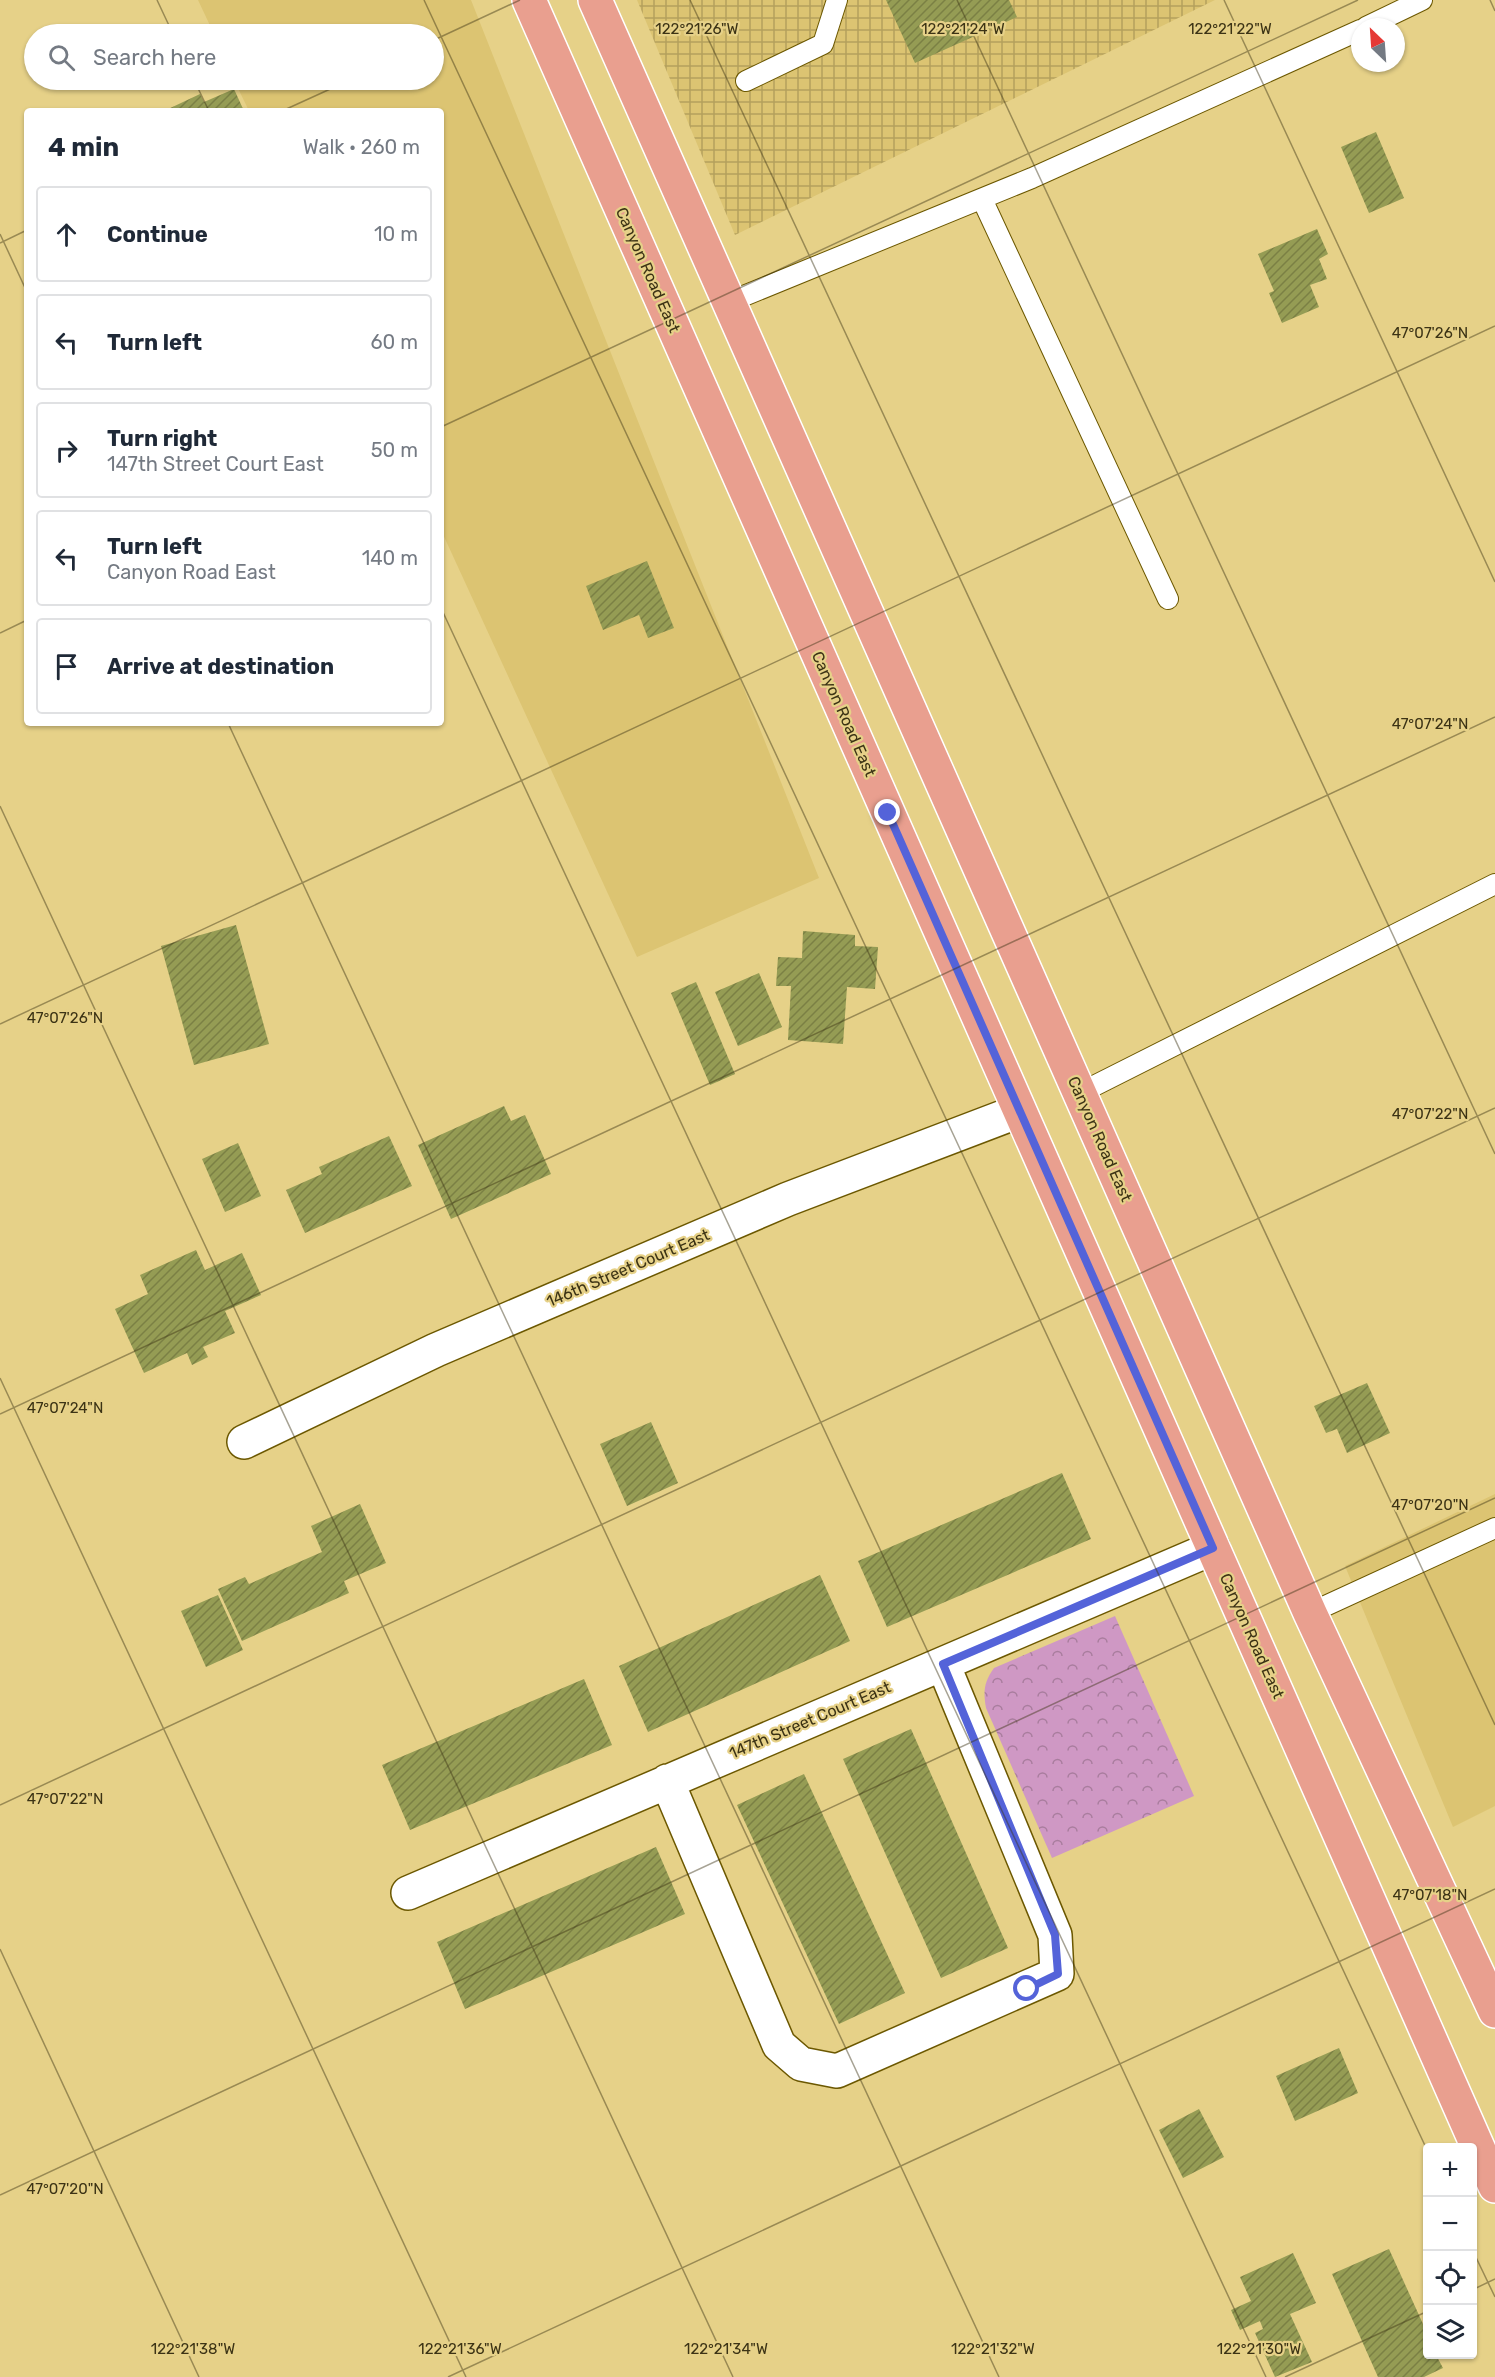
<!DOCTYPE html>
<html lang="en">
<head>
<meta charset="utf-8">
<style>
	body { margin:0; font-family:Rubik,sans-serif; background:#f2f2f3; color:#1f2937 }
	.controls { position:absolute; right:18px; bottom:18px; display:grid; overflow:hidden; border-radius:6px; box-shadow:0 2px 4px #0004 }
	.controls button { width:54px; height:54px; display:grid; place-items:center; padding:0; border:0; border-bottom:2px solid #e0e1e3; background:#fff; color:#1f2937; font:30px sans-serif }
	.compass { position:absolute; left:1351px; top:18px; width:54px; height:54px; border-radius:50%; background:#fff; box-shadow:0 2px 4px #0004; rotate:335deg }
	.stop { position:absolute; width:18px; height:18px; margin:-14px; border:4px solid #5463d9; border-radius:50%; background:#fff }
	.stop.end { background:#5463d9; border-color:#fff; box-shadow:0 2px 6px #0008 }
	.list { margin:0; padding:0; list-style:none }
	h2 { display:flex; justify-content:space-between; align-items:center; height:78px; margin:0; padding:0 24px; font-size:26px }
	h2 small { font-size:20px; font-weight:400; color:#747a83 }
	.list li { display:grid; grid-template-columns:39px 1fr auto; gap:18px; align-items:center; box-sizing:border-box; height:96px; margin:0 12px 12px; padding:0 12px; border:2px solid #e0e1e3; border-radius:6px }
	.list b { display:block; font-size:22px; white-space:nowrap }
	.list p { margin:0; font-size:20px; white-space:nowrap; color:#747a83 }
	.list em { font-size:20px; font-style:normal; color:#747a83 }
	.icon { flex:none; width:33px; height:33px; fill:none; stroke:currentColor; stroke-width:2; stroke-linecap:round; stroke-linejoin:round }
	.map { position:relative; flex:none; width:1495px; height:2377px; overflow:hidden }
	.search { position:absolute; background:#fff; box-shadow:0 2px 4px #0004; left:24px; top:24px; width:420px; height:66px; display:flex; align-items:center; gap:15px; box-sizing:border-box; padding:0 21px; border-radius:33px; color:#747a83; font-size:22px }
	.panel { position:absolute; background:#fff; box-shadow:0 2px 4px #0004; left:24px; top:108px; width:420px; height:618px; border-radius:6px }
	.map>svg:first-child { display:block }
	.built { fill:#dcc472 }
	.industrial { fill:url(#industrial-grid) }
	.forest { fill:url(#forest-crowns) }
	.building { fill:url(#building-hatch) }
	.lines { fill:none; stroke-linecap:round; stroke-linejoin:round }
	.lane-casing { stroke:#6c5801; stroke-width:22 }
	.street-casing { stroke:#6c5801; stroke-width:36 }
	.primary-casing { stroke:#fff; stroke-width:36 }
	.lane { stroke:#fff; stroke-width:20 }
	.street { stroke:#fff; stroke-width:33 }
	.primary { stroke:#e99f8f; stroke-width:33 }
	.route { stroke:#5463d9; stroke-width:8 }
	.ticks { fill:none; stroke:#3c3315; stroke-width:1.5; stroke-opacity:0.45 }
	.labels { text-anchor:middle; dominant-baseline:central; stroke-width:4.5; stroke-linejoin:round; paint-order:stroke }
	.street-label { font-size:16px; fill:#3c3315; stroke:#e6d188 }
	.ticks-label { font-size:15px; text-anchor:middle; fill:#3c3315; stroke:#e6d188; stroke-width:4.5; stroke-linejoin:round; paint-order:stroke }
</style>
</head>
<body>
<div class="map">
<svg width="1495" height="2377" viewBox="0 0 1495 2377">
	<defs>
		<pattern id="industrial-grid" width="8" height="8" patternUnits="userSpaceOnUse" patternTransform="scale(1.5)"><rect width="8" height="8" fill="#dcc472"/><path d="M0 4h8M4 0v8" fill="none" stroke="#b4a05c"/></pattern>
		<pattern id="forest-crowns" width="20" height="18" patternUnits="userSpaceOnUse" patternTransform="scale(1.5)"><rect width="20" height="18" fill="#cf98c4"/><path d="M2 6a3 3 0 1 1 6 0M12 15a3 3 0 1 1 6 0" fill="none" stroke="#a97d9e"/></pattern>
		<pattern id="building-hatch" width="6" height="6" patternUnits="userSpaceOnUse" patternTransform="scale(1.5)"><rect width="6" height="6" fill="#959c54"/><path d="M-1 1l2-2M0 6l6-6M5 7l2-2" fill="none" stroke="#7b8044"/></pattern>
	</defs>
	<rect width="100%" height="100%" fill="#e6d188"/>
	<path class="built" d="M198,0H471L819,878L637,957L441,530V111H249L234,80H434V34H214Z
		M1495,1494V1806L1453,1827L1345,1566Z"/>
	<path class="industrial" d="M637,0H1215L735,235Z"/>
	<path class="forest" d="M1115,1616L1194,1796L1052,1858L986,1708C983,1691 984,1682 994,1668Z"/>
	<path class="building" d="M886,0H1009L1017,17L915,63Z
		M234,89L244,111H164L200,94L204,102Z
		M1376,132L1404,198L1369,213L1341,147Z
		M1317,229L1328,254L1319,259L1327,279L1310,285L1319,307L1282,323L1269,293L1274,291L1258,254Z
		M647,561L674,628L648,638L639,615L603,630L586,586Z
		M236,925L269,1044L194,1065L161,946Z
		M803,931L855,935V946L878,947L875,989L847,987L843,1044L788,1040L791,986H776L778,957L802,958Z
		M759,973L782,1027L738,1046L715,992Z
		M696,982L735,1074L710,1085L671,993Z
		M504,1106L511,1121L525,1115L551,1174L451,1219L418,1145Z
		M389,1136L412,1186L305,1233L286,1190L322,1174L319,1167Z
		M238,1143L261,1196L225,1212L202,1159Z
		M196,1250L205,1270L242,1253L261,1295L225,1311L235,1333L203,1347L208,1357L192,1365L187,1353L144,1373L115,1309L148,1294L140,1275Z
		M1367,1383L1390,1433L1347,1453L1337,1429L1326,1433L1314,1406Z
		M651,1422L678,1483L627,1506L600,1444Z
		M1062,1473L1091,1539L887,1627L858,1561Z
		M360,1504L386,1563L344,1581L349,1593L242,1641L218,1589L245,1577L249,1584L322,1552L311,1526Z
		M820,1575L850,1641L648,1732L619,1666Z
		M218,1595L243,1650L206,1667L181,1611Z
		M584,1679L612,1745L410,1830L382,1765Z
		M911,1729L1008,1948L941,1978L843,1759Z
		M804,1774L905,1993L839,2024L737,1805Z
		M656,1847L685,1914L465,2009L437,1942Z
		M1339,2048L1358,2093L1295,2121L1276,2076Z
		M1199,2109L1224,2157L1183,2178L1159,2130Z
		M1389,2249L1428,2335V2354L1436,2355L1443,2368L1424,2377H1378L1332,2274Z
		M1293,2253L1316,2303L1290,2314L1312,2362L1275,2377L1255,2333L1263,2329L1260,2321L1240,2330L1231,2310L1251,2301L1240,2277Z"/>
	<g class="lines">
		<defs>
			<path id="lane" d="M1366,27L1422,0
				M746,81L823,44L837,0
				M982,199L1168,599
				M729,302L1032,178L1360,30
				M1080,1093L1495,884
				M1310,1613L1495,1528"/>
			<path id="street" d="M244,1442L436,1350L788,1199L1019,1111
				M667,1781L779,2045L801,2064L837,2071L1057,1974L1055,1935L943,1664
				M408,1893L1213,1548"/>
			<path id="primary" d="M529,0L1495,2186
				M595,0L1310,1613L1495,2011"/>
		</defs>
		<use href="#lane" class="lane-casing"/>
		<use href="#street" class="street-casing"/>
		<use href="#primary" class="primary-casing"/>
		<use href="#lane" class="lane"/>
		<use href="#street" class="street"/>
		<use href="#primary" class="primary"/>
	</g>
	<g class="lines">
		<path class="route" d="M888,813L1213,1548L943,1664L1055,1935L1058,1974L1027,1989"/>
	</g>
	<path class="ticks" d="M157,0L173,34M424,0L1428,2152M690,0L1495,1725M957,0L1495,1154M1224,0L1495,582M1490,0L1495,11M434,40L520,0M194,80L209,111M282,111L350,80M0,234L27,292M0,243L27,230M441,427L1358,0M441,608L1266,2377M0,633L27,620M228,723L999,2377M0,806L733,2377M0,1024L1495,326M0,1378L466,2377M0,1414L1495,717M0,1805L1495,1108M0,1949L199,2377M0,2195L1495,1498M1472,2249L1495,2297M1472,2290L1495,2279M448,2377L1495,1889M1285,2377L1428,2311"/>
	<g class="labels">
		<g class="street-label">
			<text transform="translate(648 270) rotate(66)">Canyon Road East</text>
			<text transform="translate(844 714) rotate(66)">Canyon Road East</text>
			<text transform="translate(1100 1139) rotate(66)">Canyon Road East</text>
			<text transform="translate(628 1268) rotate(-23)">146th Street Court East</text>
			<text transform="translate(1252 1636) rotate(66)">Canyon Road East</text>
			<text transform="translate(810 1720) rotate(-23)">147th Street Court East</text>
		</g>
	</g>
	<g class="ticks-label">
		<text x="697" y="34">122°21'26"W</text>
		<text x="963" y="34">122°21'24"W</text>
		<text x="1230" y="34">122°21'22"W</text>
		<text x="1430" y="338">47°07'26"N</text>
		<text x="1430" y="729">47°07'24"N</text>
		<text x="65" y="1023">47°07'26"N</text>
		<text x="1430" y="1119">47°07'22"N</text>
		<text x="65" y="1413">47°07'24"N</text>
		<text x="1430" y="1510">47°07'20"N</text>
		<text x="65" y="1804">47°07'22"N</text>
		<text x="1430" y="1900">47°07'18"N</text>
		<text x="65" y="2194">47°07'20"N</text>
		<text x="193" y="2354">122°21'38"W</text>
		<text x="460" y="2354">122°21'36"W</text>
		<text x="726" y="2354">122°21'34"W</text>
		<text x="993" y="2354">122°21'32"W</text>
		<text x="1259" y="2354">122°21'30"W</text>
	</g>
</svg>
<div class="controls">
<button>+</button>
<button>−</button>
<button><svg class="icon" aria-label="locate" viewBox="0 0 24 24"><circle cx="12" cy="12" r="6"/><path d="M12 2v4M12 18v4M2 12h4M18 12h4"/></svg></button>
<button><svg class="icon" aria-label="layers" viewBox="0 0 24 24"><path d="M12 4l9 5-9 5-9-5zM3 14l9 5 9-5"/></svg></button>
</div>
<svg class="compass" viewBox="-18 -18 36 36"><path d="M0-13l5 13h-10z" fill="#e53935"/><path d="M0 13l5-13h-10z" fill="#747a83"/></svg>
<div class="stop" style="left:1027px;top:1989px"></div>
<div class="stop end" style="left:888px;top:813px"></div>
<div class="search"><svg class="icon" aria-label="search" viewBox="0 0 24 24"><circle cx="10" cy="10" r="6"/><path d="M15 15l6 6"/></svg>Search here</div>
<section class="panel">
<h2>4 min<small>Walk · 260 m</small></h2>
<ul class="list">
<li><svg class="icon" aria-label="ahead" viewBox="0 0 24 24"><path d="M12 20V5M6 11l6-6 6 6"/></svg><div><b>Continue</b></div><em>10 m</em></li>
<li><svg class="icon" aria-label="left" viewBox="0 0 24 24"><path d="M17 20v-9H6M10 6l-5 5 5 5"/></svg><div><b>Turn left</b></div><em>60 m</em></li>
<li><svg class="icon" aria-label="right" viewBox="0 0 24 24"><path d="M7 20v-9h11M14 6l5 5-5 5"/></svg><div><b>Turn right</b><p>147th Street Court East</p></div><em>50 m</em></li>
<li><svg class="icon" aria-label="left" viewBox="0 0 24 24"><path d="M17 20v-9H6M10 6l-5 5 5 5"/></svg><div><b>Turn left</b><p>Canyon Road East</p></div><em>140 m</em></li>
<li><svg class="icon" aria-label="arrive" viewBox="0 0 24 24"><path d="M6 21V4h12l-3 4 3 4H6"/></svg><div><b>Arrive at destination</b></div></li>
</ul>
</section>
</div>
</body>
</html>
